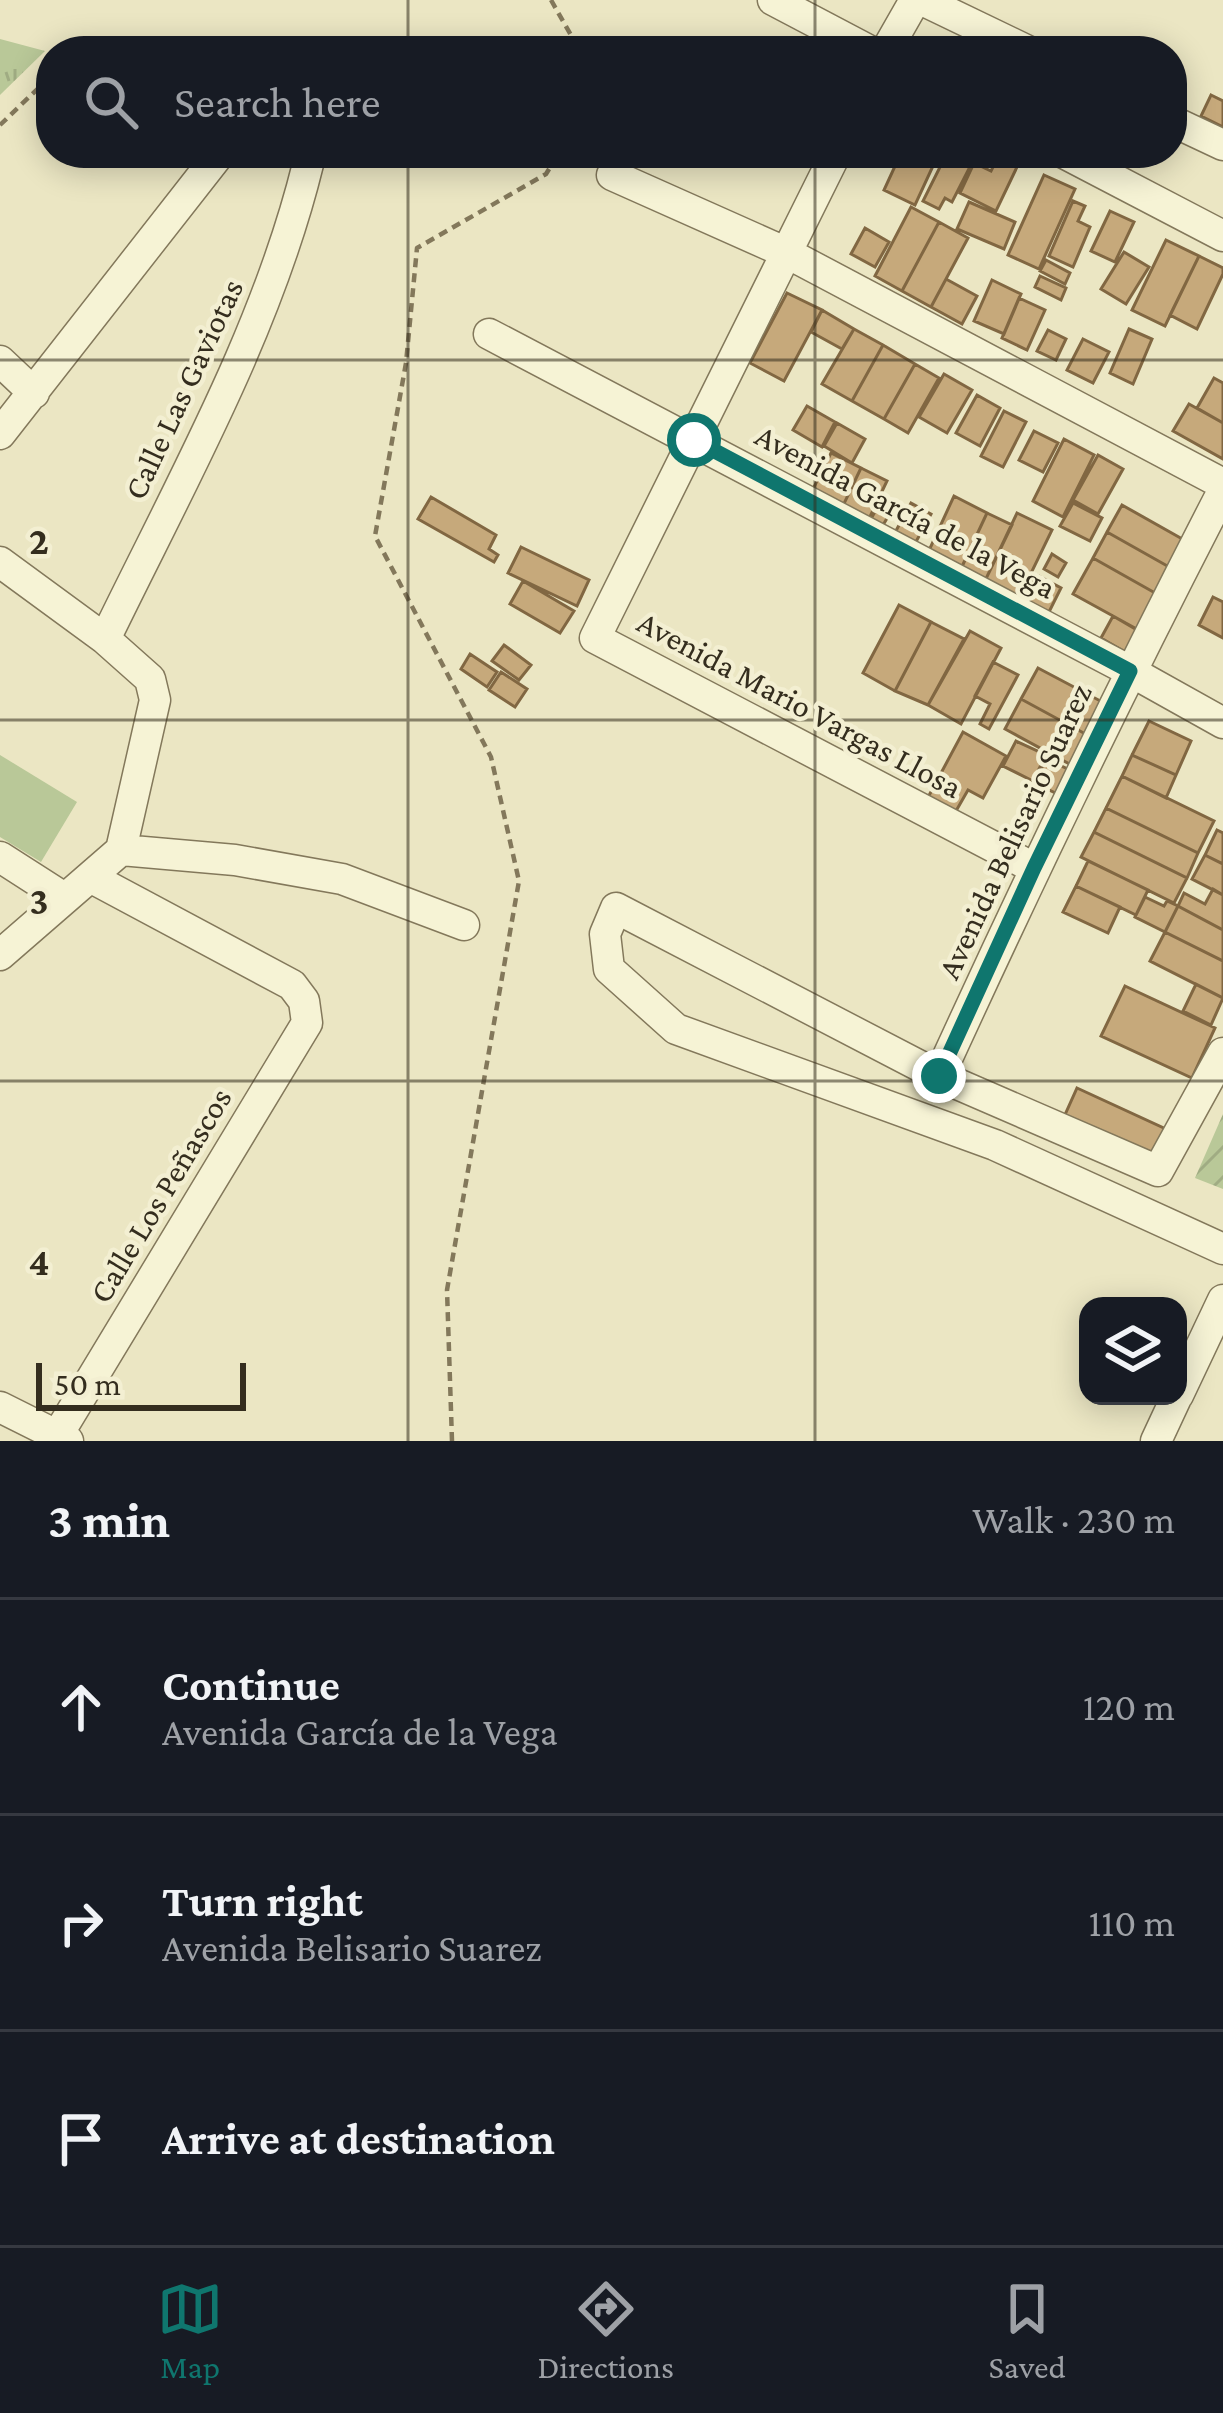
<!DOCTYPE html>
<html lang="en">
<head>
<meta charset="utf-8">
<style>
	body { margin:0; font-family:"Crimson Pro",serif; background:#20242c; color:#f1f3f6 }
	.controls { position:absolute; right:36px; bottom:36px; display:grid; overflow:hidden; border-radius:24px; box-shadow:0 6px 30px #0003 }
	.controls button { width:108px; height:108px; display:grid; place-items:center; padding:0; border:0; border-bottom:3px solid #363941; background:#171b24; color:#f1f3f6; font:60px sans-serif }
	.scale { position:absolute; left:36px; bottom:30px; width:210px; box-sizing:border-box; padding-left:12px; border:6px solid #342d1e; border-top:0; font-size:33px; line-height:42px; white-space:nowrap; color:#342d1e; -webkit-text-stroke:9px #f3efd2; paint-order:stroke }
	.stop { position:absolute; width:36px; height:36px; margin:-27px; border:9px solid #0f766e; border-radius:50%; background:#fff }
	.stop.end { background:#0f766e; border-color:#fff; box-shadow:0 3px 12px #0008 }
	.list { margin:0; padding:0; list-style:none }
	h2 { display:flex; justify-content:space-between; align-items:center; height:156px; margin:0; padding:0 48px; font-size:51px }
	h2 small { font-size:39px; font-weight:400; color:#9ea1a6 }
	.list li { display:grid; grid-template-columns:78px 1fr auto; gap:36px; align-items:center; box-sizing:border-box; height:216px; padding:0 48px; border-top:3px solid #363941 }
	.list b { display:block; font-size:45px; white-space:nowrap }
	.list p { margin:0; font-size:39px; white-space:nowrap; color:#9ea1a6 }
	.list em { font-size:39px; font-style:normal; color:#9ea1a6 }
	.icon { flex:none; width:66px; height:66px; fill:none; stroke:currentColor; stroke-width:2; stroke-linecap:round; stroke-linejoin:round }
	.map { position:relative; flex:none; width:1223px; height:1441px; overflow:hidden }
	.search { position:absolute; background:#171b24; box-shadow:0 6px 30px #0003; left:36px; right:36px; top:36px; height:132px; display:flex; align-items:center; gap:30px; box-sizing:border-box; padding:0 42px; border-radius:48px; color:#9ea1a6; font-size:45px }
	.sheet { height:804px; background:#171b24 }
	nav { display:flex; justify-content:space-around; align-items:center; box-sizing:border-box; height:168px; border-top:3px solid #363941; background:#171b24; font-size:33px; color:#9ea1a6 }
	nav a { display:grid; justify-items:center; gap:6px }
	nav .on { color:#0f766e }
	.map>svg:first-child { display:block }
	.grass { fill:url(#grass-tufts) }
	.garden { fill:url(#garden-furrows) }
	.pitch { fill:#b9c898 }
	.building { fill:#c6a97b; stroke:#816742; stroke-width:3 }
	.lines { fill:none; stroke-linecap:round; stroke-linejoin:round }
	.minor-casing { stroke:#83785b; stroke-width:33 }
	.path { stroke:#83785b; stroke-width:4.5; stroke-dasharray:9 6; stroke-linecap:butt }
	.minor { stroke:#f6f3d5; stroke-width:30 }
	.route { stroke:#0f766e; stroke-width:15 }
	.grid { fill:none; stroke:#342d1e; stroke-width:3; stroke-opacity:0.55 }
	.labels { text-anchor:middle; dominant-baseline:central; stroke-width:9; stroke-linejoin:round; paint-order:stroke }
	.street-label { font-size:33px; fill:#342d1e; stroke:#f3efd2 }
	.grid-label { font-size:39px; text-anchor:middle; font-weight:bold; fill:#342d1e; stroke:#f3efd2; stroke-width:9; stroke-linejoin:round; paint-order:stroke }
</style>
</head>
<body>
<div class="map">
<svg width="1223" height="1441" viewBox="0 0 1223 1441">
	<defs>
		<pattern id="grass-tufts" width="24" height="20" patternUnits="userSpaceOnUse" patternTransform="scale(3)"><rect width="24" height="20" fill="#b9c898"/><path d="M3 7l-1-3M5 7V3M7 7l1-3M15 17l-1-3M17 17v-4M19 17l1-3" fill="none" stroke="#a0ac83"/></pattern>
		<pattern id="garden-furrows" width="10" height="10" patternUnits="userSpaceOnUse" patternTransform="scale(3)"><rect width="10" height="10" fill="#b9c898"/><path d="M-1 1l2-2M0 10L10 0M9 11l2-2" fill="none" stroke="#a0ac83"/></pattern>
	</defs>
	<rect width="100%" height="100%" fill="#ebe6c3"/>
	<path class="grass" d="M0,39L45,51L0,95Z"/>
	<path class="garden" d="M1223,1114V1189L1195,1178Z"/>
	<path class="pitch" d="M0,755L77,802L41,862L0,837Z"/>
	<path class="building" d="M1211,95L1223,101V127L1201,116Z
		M901,153H939L915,205L884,190Z
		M947,153H977L952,202L945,198L939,209L923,201Z
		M998,157L1017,167L996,211L960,193L974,163L991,171Z
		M1044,175L1075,189L1039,269L1008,255Z
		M1073,201L1085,206L1078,221L1090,227L1073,267L1049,256Z
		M969,202L1015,222L1004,249L957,229Z
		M911,207L939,222L902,291L875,276Z
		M1110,211L1134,222L1115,262L1091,251Z
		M939,222L968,238L931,307L902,291Z
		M865,228L889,242L875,267L851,254Z
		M1166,240L1199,256L1165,326L1132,310Z
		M1124,252L1149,267L1126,304L1101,289Z
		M1199,256L1223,268V274L1197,329L1170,315Z
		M1046,260L1070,273L1065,284L1040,271Z
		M1040,276L1066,288L1061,300L1035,287Z
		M946,279L977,296L962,324L931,307Z
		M992,280L1021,294L1004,334L974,321Z
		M787,293L822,310L784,381L750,363Z
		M1019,298L1045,310L1027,350L1002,338Z
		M822,310L854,329L842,349L811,332Z
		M854,329L883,345L852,401L822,384Z
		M1129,329L1152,339L1133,384L1110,373Z
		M1048,330L1066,339L1056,360L1037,351Z
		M1083,339L1109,352L1093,383L1067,370Z
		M883,345L915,364L884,419L852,401Z
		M915,364L939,378L908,433L884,419Z
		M944,374L972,390L947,433L919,417Z
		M1214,378L1223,383V423L1197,408Z
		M977,395L1000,408L980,446L956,433Z
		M1189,404L1223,423V459L1173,431Z
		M807,406L835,422L822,447L793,430Z
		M1004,411L1026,422L1003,467L981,456Z
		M837,423L865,439L852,463L824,446Z
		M1034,431L1058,443L1043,472L1019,460Z
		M1064,439L1094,455L1063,517L1033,501Z
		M831,453L861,468L840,512L809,497Z
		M1098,455L1123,469L1098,514L1073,500Z
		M861,468L887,481L866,525L840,512Z
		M954,496L987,513L959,573L926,557Z
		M431,497L496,535L489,549L498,555L494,562L418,519Z
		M881,501L893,508L879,532L867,526Z
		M911,503L931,514L911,551L891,540Z
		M1073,503L1102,518L1090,541L1060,526Z
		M1122,505L1193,545L1178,572L1107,532Z
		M987,513L1012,525L983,585L959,573Z
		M1017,513L1052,530L1017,602L983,585Z
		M1107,532L1178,572L1164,598L1093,558Z
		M521,547L589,580L577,606L508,573Z
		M1052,554L1066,563L1058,577L1044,569Z
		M1093,558L1164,598L1144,633L1073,594Z
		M1035,574L1061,588L1047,616L1021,603Z
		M523,581L574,611L560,633L510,604Z
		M1213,597L1223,602V638L1199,625Z
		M899,605L931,622L895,691L863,673Z
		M1113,616L1137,630L1125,652L1101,638Z
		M931,622L964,639L928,705L895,691Z
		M970,631L1001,648L961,724L928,705Z
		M504,645L531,665L519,680L492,661Z
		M470,654L497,672L487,687L461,669Z
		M993,662L1018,675L989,729L980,724L990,704L975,696Z
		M1038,668L1108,705L1091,737L1021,699Z
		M501,672L527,689L515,707L489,690Z
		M1021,699L1091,737L1075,767L1005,729Z
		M1149,721L1191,741L1176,775L1132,755Z
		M963,732L1006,756L983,798L968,790L952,818L925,803Z
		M1016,741L1046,755L1033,781L1003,766Z
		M1132,755L1176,775L1166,798L1122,776Z
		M1046,759L1072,771L1060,795L1034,783Z
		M1122,776L1214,821L1198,853L1106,808Z
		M1106,808L1198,853L1187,878L1094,832Z
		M1217,830L1223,833V864L1205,855Z
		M1094,832L1187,878L1174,903L1081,857Z
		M1205,855L1223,864V895L1192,879Z
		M1088,861L1148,890L1136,915L1076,886Z
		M1076,886L1120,907L1108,933L1063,912Z
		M1213,889L1223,895V930L1178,906L1184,893L1205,904Z
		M1145,897L1164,906L1167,901L1178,906L1165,932L1135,917Z
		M1178,906L1223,930V961L1165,932Z
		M1165,932L1223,961V998L1150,961Z
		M1196,984L1223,998L1211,1025L1183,1011Z
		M1125,986L1215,1028L1192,1078L1101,1036Z
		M1077,1088L1168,1130L1154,1159L1064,1117Z"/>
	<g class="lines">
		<defs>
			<path id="minor" d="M773,0L870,51
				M922,0L1028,51
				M886,51L915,0
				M1172,121L1223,145
				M836,153L595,638L1034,868
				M1064,153L1223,236
				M612,175L787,253L1223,484
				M489,334L1130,671L1223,723
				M0,361L34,393
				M0,434L220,153
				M0,562L105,639L150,679L155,700L121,850L0,955
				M105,639C180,484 267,331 308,164
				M121,850L235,860L342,879L464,925
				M0,857L64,898
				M1223,1053L1158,1171L939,1076L616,908L605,934L609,969L676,1029L995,1145L1223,1249
				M939,1076C1029,879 1123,684 1223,491
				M1178,1395L1223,1300
				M0,1407L68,1441
				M54,1441L307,1023L304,1001L292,985L90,877
				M1156,1441L1177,1396"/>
		</defs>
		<use href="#minor" class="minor-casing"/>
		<path class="path" d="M551,0L580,51
			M0,125L51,76
			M452,1441L447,1290L519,881L491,757L375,536L406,363L417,248L546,174L559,153"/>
		<use href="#minor" class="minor"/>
	</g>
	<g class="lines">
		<path class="route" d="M694,440L1130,671L1034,868L939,1076"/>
	</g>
	<path class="grid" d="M408,0V51M815,0V51M408,153V1441M815,153V1441M0,360H1223M0,720H1223M0,1081H1223"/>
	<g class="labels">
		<g class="street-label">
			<text transform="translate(183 389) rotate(-65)">Calle Las Gaviotas</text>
			<text transform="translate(906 511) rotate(28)">Avenida García de la Vega</text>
			<text transform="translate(800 704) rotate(28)">Avenida Mario Vargas Llosa</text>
			<text transform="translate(1014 831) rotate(-65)">Avenida Belisario Suarez</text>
			<text transform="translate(160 1195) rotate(-59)">Calle Los Peñascos</text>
		</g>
	</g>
	<g class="grid-label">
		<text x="39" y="554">2</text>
		<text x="39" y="914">3</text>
		<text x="39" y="1275">4</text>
	</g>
</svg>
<div class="controls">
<button><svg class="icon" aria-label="layers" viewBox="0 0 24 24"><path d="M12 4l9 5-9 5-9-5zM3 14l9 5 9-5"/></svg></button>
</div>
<div class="scale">50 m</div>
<div class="stop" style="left:694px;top:440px"></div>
<div class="stop end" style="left:939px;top:1076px"></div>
<div class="search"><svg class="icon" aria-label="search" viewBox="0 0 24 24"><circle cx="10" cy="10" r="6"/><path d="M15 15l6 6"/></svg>Search here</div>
</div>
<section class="sheet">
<h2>3 min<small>Walk · 230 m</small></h2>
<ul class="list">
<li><svg class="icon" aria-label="ahead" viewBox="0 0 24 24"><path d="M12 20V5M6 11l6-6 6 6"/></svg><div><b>Continue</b><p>Avenida García de la Vega</p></div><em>120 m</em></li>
<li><svg class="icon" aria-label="right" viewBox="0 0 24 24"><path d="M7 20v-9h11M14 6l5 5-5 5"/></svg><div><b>Turn right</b><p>Avenida Belisario Suarez</p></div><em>110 m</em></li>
<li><svg class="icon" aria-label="arrive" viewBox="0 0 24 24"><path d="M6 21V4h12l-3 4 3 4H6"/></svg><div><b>Arrive at destination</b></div></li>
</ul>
</section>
<nav>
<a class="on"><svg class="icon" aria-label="map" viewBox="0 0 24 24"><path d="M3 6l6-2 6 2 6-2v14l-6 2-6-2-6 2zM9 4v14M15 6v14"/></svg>Map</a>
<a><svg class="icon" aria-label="directions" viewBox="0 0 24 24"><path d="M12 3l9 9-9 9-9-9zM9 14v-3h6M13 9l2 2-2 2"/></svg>Directions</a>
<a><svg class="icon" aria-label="saved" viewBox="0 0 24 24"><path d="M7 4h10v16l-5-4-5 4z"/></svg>Saved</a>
</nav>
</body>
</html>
